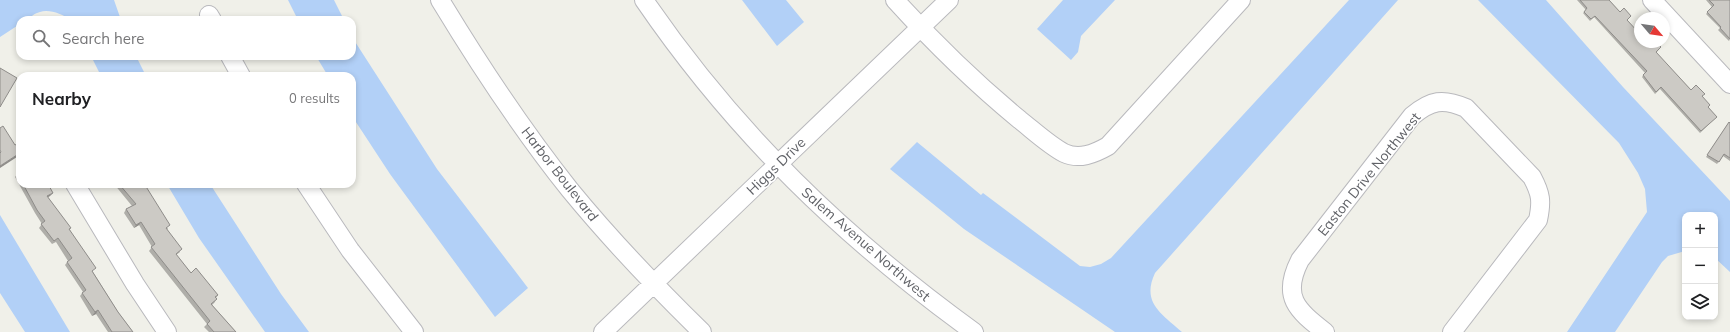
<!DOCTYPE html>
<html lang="en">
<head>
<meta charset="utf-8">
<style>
	body { margin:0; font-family:Mulish,sans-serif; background:#f2f2f2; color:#202124 }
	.controls { position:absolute; right:12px; bottom:12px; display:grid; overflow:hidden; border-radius:8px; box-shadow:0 2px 6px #0003 }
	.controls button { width:36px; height:36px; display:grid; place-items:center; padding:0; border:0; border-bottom:1px solid #e0e0e0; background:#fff; color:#202124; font:20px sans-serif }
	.compass { position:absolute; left:1634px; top:12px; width:36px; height:36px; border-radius:50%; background:#fff; box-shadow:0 2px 6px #0003; rotate:119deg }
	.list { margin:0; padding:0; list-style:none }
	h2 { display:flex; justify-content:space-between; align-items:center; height:52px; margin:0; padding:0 16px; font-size:17px }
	h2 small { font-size:13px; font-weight:400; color:#757577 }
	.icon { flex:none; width:22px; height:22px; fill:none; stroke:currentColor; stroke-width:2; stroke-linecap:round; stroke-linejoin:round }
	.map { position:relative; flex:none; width:1730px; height:332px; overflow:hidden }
	.search { position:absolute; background:#fff; box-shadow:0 2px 6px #0003; left:16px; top:16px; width:340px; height:44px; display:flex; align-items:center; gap:10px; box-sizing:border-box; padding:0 14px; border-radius:12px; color:#757577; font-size:15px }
	.panel { position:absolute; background:#fff; box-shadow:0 2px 6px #0003; left:16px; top:72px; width:340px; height:116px; border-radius:12px }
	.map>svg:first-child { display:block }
	.water { fill:#b2d0f7 }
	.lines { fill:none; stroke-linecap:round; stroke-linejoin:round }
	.minor-casing { stroke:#b9b9bd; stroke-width:20 }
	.minor { stroke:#fff; stroke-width:18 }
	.wall { fill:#afaea9 }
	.shaded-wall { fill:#8f8d8a }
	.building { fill:#cccac5; stroke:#8f8d8a }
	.labels { text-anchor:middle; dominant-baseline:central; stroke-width:3; stroke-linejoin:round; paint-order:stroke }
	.street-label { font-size:14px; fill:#606267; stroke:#fff }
</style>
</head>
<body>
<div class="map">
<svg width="1730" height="332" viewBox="0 0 1730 332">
	<rect width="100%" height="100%" fill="#f0f0e9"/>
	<path class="water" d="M0,0H114L121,20H70C63,14 49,9 40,12C31,14 31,20 20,20V24L0,37Z
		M288,0H334L344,20H298Z
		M742,0H786L804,22L777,46Z
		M1063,0H1115L1081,36L1078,52L1071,60L1037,29Z
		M1349,0H1398L1155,273C1141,303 1162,314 1182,332H1115L964,229L890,169L917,142L981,195L983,193L1080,266L1090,267L1101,264L1111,258Z
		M1478,0H1546L1623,87L1730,201V272L1715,258V215H1685V251L1668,256L1662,262L1615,332H1567L1647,212L1645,189L1638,173L1619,143Z
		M352,37L437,169L528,288L495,317L390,174L352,116V76H328L316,56H352Z
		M91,56H136L146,76H101Z
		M162,184H210L281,294L309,332H265L199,238L168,186Z
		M0,215L70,332H25L0,293Z"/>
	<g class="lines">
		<defs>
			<path id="minor" d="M440,0C480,66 522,130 570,190C611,240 656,287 702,332
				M644,0C735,133 844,238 974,332
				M895,0C934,43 975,83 1020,120C1034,131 1049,145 1064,153C1079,160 1094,154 1108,146L1241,0
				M1652,0L1730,84
				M209,15L212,20
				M230,56L241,76
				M75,184L135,284L167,332
				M306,184L350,250L414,332
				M603,332L949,0
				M1325,332C1297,310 1281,297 1300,260L1412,116C1431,100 1443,98 1466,108L1532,177C1541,194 1542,201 1538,220L1452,332"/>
		</defs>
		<use href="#minor" class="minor-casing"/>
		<use href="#minor" class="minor"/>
	</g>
	<path class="wall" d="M1577,0H1609L1620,12L1631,16L1627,20L1640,42L1661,47L1656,53L1691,90L1702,97L1708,108L1717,117L1715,118L1700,133L1660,89L1655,94L1642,77L1645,73L1594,17L1590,21L1583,13L1586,10Z
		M1706,0H1730V39L1729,41L1718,30L1720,28L1706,14L1712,7Z
		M1729,122L1730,123V161L1723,156L1717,164L1706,157Z
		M20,172V184H48L50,196L48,197L70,230L93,272L118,312L133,332H108L96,314L92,316L80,296L83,292L65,265L68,261L56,242L52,244L39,228L42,224L35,213L15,177L18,173Z
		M114,184H146L145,186L168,229H167L180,252L176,255L191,273L218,295L216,298L215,302L212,305L236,332H209L204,327L207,324L149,251L152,247L139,225L134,228L124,213L126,209L132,206Z"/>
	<path class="shaded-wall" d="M20,153V155L0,168V166Z
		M53,193L50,196L44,199L47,196Z
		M141,222L139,225L134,228L136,225Z
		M98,310L96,314L92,316L95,312Z"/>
	<path class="building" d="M1580,0H1609L1620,12L1624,8L1631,16L1627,20L1640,34V42H1656L1661,47L1656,52L1691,90L1696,85L1705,94L1702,96L1710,105L1708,107L1717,117L1701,131L1661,87L1656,92L1643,75L1647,71L1595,16L1591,19L1584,12L1587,8Z
		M1709,0H1730V39L1720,28L1721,27L1707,12L1714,5Z
		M0,68L17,78L0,107Z
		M1729,122L1730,123V158L1724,154L1719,162L1707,155Z
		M3,126L15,145L19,143L20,145V153L0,166V153L1,152L0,150V128Z
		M20,172V178L18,173Z
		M23,184H48L53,193L47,196L71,228L69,229L96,268L92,271L118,312L133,332H112L98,310L95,312L82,293L86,290L67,262L72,258L58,238L54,241L41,224L45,221L37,210Z
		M119,184H146V185H145L170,225L166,228L182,249L176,254L191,273L196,268L218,295L215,297L217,299L211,304L236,332H214L207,324L210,321L151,247L155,244L141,222L136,225L126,209L136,204Z"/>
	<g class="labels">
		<g class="street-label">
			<text transform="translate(776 166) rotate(-44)">Higgs Drive</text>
			<text transform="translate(560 174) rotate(52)">Harbor Boulevard</text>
			<text transform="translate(1369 174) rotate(-51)">Easton Drive Northwest</text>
			<text transform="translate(866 244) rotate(41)">Salem Avenue Northwest</text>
		</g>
	</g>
</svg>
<div class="controls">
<button>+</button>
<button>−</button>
<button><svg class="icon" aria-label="layers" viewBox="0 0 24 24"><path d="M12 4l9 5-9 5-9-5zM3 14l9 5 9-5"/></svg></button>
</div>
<svg class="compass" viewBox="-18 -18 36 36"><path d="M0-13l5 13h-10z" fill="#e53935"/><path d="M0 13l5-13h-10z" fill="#757577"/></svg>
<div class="search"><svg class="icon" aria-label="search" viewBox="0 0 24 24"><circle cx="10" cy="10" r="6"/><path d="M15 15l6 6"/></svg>Search here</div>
<section class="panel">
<h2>Nearby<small>0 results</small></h2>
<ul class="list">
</ul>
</section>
</div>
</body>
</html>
